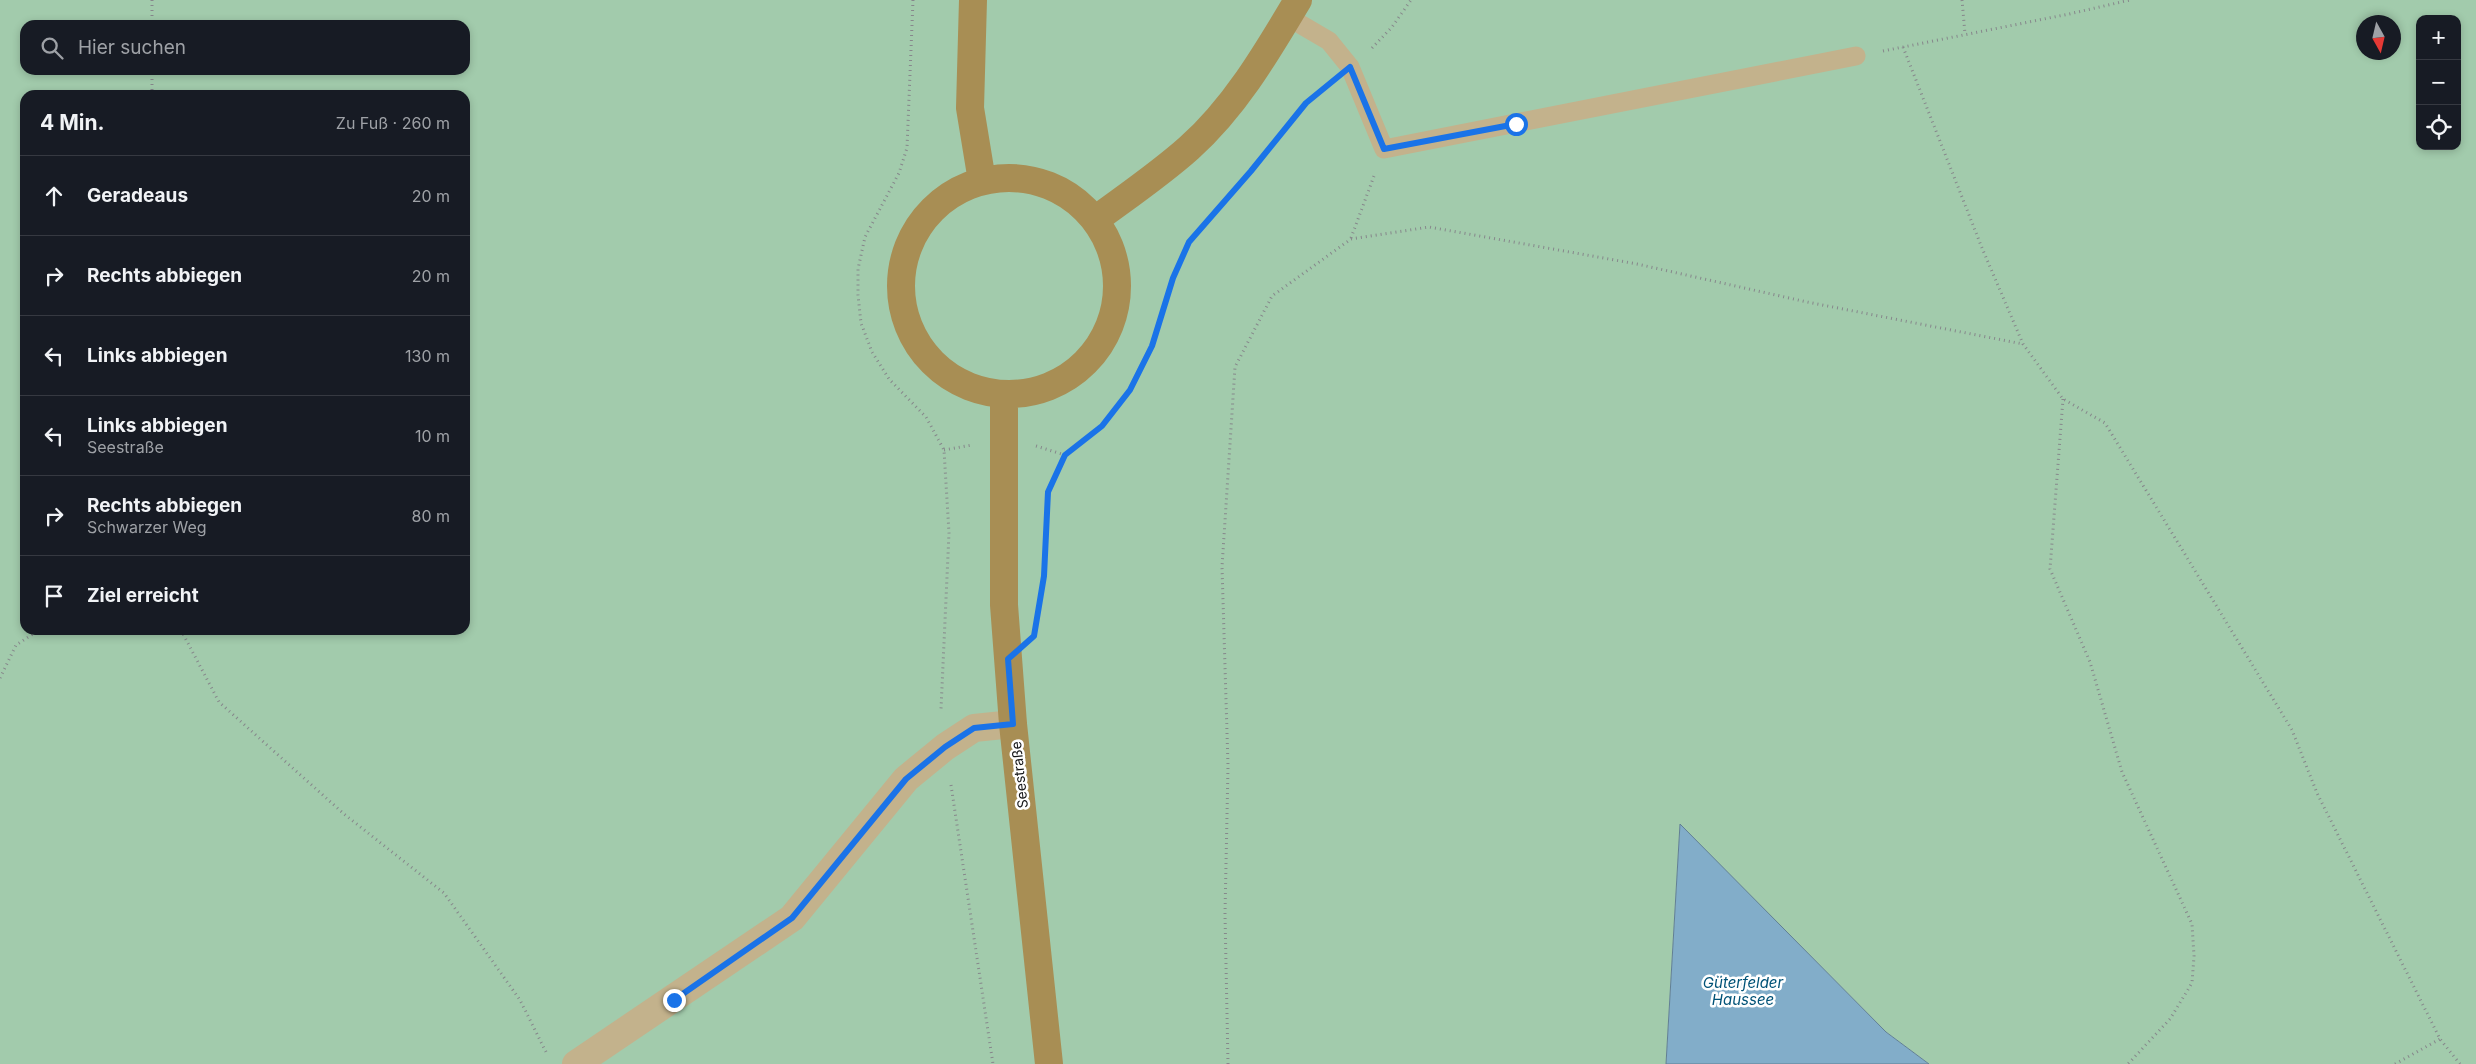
<!DOCTYPE html>
<html lang="de">
<head>
<meta charset="utf-8">
<style>
	body { margin:0; font-family:Inter,sans-serif; background:#20242c; color:#f1f3f6 }
	.controls { position:absolute; right:15px; top:15px; display:grid; overflow:hidden; border-radius:10px; box-shadow:0 2px 8px #0003 }
	.controls button { width:45px; height:45px; display:grid; place-items:center; padding:0; border:0; border-bottom:1px solid #363941; background:#171b24; color:#f1f3f6; font:25px sans-serif }
	.compass { position:absolute; left:2356px; top:15px; width:45px; height:45px; border-radius:50%; background:#171b24; box-shadow:0 2px 8px #0003; rotate:172deg }
	.stop { position:absolute; width:15px; height:15px; margin:-11px; border:4px solid #1a73e8; border-radius:50%; background:#fff }
	.stop.end { background:#1a73e8; border-color:#fff; box-shadow:0 1px 5px #0008 }
	.list { margin:0; padding:0; list-style:none }
	h2 { display:flex; justify-content:space-between; align-items:center; height:65px; margin:0; padding:0 20px; font-size:21px }
	h2 small { font-size:16px; font-weight:400; color:#9ea1a6 }
	.list li { display:grid; grid-template-columns:32px 1fr auto; gap:15px; align-items:center; box-sizing:border-box; height:80px; padding:0 20px; border-top:1px solid #363941 }
	.list b { display:block; font-size:19px; white-space:nowrap }
	.list p { margin:0; font-size:16px; white-space:nowrap; color:#9ea1a6 }
	.list em { font-size:16px; font-style:normal; color:#9ea1a6 }
	.icon { flex:none; width:28px; height:28px; fill:none; stroke:currentColor; stroke-width:2; stroke-linecap:round; stroke-linejoin:round }
	.map { position:relative; flex:none; width:2476px; height:1064px; overflow:hidden }
	.search { position:absolute; background:#171b24; box-shadow:0 2px 8px #0003; left:20px; top:20px; width:450px; height:55px; display:flex; align-items:center; gap:12px; box-sizing:border-box; padding:0 18px; border-radius:15px; color:#9ea1a6; font-size:19px }
	.panel { position:absolute; background:#171b24; box-shadow:0 2px 8px #0003; left:20px; top:90px; width:450px; height:545px; border-radius:15px }
	.map>svg:first-child { display:block }
	.forest { fill:#a2cbac; fill-rule:evenodd }
	.water { fill:#82adc9; stroke:#617f93 }
	.lines { fill:none; stroke-linecap:round; stroke-linejoin:round }
	.path { stroke:#86878b; stroke-width:3; stroke-dasharray:1 4; stroke-linecap:butt }
	.lane { stroke:#c3b28c; stroke-width:19 }
	.street { stroke:#c3b28c; stroke-width:28 }
	.secondary { stroke:#a88e54; stroke-width:28 }
	.route { stroke:#1a73e8; stroke-width:6 }
	.labels { text-anchor:middle; dominant-baseline:central; stroke-width:5; stroke-linejoin:round; paint-order:stroke }
	.street-label { font-size:14px; fill:#131416; stroke:#fff }
	.water-label { font-size:15px; font-style:italic; fill:#005277; stroke:#fff }
</style>
</head>
<body>
<div class="map">
<svg width="2476" height="1064" viewBox="0 0 2476 1064">
	<rect width="100%" height="100%" fill="#f8f9ff"/>
	<path class="forest" d="M0,0H2476V1064H1929L1886,1032L1680,825L1666,1064H0ZM2420,19H2457V146H2420ZM2364,22H2394V52H2364ZM25,25H465V70H25ZM25,95H465V630H25Z"/>
	<path class="water" d="M1680,824L1886,1032L1929,1064H1666Z"/>
	<g class="lines">
		<path class="path" d="M152,0V25
			M913,0L907,148L899,173L865,237L858,269V295L861,323L872,352L889,379L926,417L944,450L949,533L941,709
			M1962,0L1965,34
			M1903,47L1982,248L2023,344L2063,399L2105,423L2292,730L2317,793L2440,1039L2460,1064
			M1372,48L1392,27L1411,0
			M1883,51L2069,14L2130,0
			M152,95V70
			M1351,238L1374,176
			M2063,399L2050,569L2090,662L2122,772L2192,924L2194,956L2192,983L2170,1019L2128,1064
			M1036,446L1065,455
			M944,450L972,445
			M1039,605L1044,576L1048,492L1065,455L1103,426L1130,390L1152,346L1173,278L1189,242L1251,171L1306,103L1326,85
			M181,630L219,702L344,814L444,893L520,1000L546,1052
			M0,678L16,645L39,630
			M951,785L993,1064
			M1228,1064L1225,914L1228,766L1222,567L1235,367L1272,296L1351,239L1429,227L1637,264L1807,302L2023,344
			M2395,1064L2440,1039"/>
		<path class="lane" d="M1288,17L1329,41L1350,67L1384,149L1856,56"/>
		<path class="street" d="M576,1064L792,918L906,779L945,747L974,728L1013,724"/>
		<path class="secondary" d="M973,0L970,108L982,181
			M901 286a108 108 0 1 1 216 0a108 108 0 1 1-216 0Z
			M1095,220C1126,197 1160,174 1189,148C1235,107 1267,52 1298,0
			M1004,395V605L1013,724L1049,1064"/>
	</g>
	<g class="lines">
		<path class="route" d="M674,1000L792,918L906,779L945,747L974,728L1013,724L1008,659L1034,636L1044,576L1048,492L1065,455L1102,426L1130,390L1152,346L1173,278L1189,242L1251,171L1306,103L1350,67L1384,149L1516,124"/>
	</g>
	<g class="labels">
		<g class="street-label">
			<text transform="translate(1019 775) rotate(-96)">Seestraße</text>
		</g>
		<g class="water-label">
			<text x="1743" y="982">Güterfelder<tspan x="1743" dy="17">Haussee</tspan></text>
		</g>
	</g>
</svg>
<div class="controls">
<button>+</button>
<button>−</button>
<button><svg class="icon" aria-label="locate" viewBox="0 0 24 24"><circle cx="12" cy="12" r="6"/><path d="M12 2v4M12 18v4M2 12h4M18 12h4"/></svg></button>
</div>
<svg class="compass" viewBox="-18 -18 36 36"><path d="M0-13l5 13h-10z" fill="#e53935"/><path d="M0 13l5-13h-10z" fill="#9ea1a6"/></svg>
<div class="stop" style="left:1516px;top:124px"></div>
<div class="stop end" style="left:674px;top:1000px"></div>
<div class="search"><svg class="icon" aria-label="search" viewBox="0 0 24 24"><circle cx="10" cy="10" r="6"/><path d="M15 15l6 6"/></svg>Hier suchen</div>
<section class="panel">
<h2>4 Min.<small>Zu Fuß · 260 m</small></h2>
<ul class="list">
<li><svg class="icon" aria-label="ahead" viewBox="0 0 24 24"><path d="M12 20V5M6 11l6-6 6 6"/></svg><div><b>Geradeaus</b></div><em>20 m</em></li>
<li><svg class="icon" aria-label="right" viewBox="0 0 24 24"><path d="M7 20v-9h11M14 6l5 5-5 5"/></svg><div><b>Rechts abbiegen</b></div><em>20 m</em></li>
<li><svg class="icon" aria-label="left" viewBox="0 0 24 24"><path d="M17 20v-9H6M10 6l-5 5 5 5"/></svg><div><b>Links abbiegen</b></div><em>130 m</em></li>
<li><svg class="icon" aria-label="left" viewBox="0 0 24 24"><path d="M17 20v-9H6M10 6l-5 5 5 5"/></svg><div><b>Links abbiegen</b><p>Seestraße</p></div><em>10 m</em></li>
<li><svg class="icon" aria-label="right" viewBox="0 0 24 24"><path d="M7 20v-9h11M14 6l5 5-5 5"/></svg><div><b>Rechts abbiegen</b><p>Schwarzer Weg</p></div><em>80 m</em></li>
<li><svg class="icon" aria-label="arrive" viewBox="0 0 24 24"><path d="M6 21V4h12l-3 4 3 4H6"/></svg><div><b>Ziel erreicht</b></div></li>
</ul>
</section>
</div>
</body>
</html>
